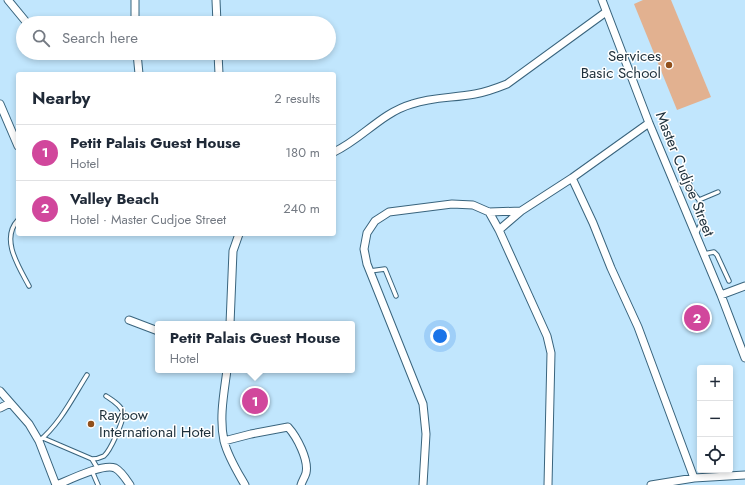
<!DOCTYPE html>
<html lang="en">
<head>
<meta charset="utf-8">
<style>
	body { margin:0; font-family:Jost,sans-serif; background:#f2f2f3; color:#1f2937 }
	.controls { position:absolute; right:12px; bottom:12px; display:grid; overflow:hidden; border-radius:4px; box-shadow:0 2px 6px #0003 }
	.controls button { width:36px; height:36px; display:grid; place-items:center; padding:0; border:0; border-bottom:1px solid #e0e1e3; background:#fff; color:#1f2937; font:20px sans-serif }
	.you { position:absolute; left:440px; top:336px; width:14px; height:14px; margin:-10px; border:3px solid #fff; border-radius:50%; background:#1a73e8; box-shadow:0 0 0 6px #1a73e833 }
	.badge { display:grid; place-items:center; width:26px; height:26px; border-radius:50%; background:#d93025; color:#fff; font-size:13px; font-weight:700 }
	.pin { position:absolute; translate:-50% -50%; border:2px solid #fff; box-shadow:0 1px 4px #0006 }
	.popup { position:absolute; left:155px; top:321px; width:200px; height:52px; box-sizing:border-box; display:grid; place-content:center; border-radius:4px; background:#fff; filter:drop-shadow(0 1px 3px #0005); font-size:13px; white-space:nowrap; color:#747a83 }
	.popup b { font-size:15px; color:#1f2937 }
	.popup::after { content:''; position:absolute; left:50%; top:100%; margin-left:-8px; border:8px solid transparent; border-top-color:#fff }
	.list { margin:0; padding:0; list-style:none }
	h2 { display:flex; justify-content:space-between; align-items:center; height:52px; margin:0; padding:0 16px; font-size:17px }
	h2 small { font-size:13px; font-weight:400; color:#747a83 }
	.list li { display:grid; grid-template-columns:26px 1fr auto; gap:12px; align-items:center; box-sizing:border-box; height:56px; padding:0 16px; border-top:1px solid #e0e1e3 }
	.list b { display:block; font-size:15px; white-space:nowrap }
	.list p { margin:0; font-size:13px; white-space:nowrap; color:#747a83 }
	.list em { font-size:13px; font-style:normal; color:#747a83 }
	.icon { flex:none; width:22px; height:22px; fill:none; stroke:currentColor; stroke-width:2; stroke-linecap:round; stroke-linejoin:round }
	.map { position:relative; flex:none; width:745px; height:485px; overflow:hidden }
	.search { position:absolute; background:#fff; box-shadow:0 2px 6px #0003; left:16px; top:16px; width:320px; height:44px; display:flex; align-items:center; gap:10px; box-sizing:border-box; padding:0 14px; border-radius:22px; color:#747a83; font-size:15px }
	.panel { position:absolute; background:#fff; box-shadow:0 2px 6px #0003; left:16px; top:72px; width:320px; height:164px; border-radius:4px }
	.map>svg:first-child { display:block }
	.green { fill:#e2b190 }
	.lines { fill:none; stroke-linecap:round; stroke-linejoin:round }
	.service-casing { stroke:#39647d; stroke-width:5.5 }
	.minor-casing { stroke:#39647d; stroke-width:9 }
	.service { stroke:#fff; stroke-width:3.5 }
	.minor { stroke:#fff; stroke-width:7 }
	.poi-dot { fill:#91501c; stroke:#fff; stroke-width:1.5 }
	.labels { text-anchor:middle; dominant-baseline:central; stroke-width:3; stroke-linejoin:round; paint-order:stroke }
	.poi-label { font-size:15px; fill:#1e303b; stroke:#fff; text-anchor:end }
	.street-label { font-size:15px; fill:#1e303b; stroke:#fff }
</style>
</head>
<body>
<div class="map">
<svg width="745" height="485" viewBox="0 0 745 485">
	<rect width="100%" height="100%" fill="#c1e6fd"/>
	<path class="green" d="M643,0H671L711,97L677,110L634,4Z"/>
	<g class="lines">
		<defs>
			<path id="service" d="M687,176L692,191L699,200L701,207V224L696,234
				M699,200L718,192
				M18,220C0,239 19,267 29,286
				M704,254L714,252L717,255L729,281
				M370,271L385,269L396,296
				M43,438L92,459L98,469
				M39,441C60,424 73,397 87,375
				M92,459C97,459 100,458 104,456C110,451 124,421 123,413C122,406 112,400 106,396
				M92,471L98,485"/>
			<path id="minor" d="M8,0L27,23
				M216,0L217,23
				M602,0L649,123L721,295L745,358
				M135,23V0
				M137,53L139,74
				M218,53L219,74
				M0,104L18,146
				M334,152C362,139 381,113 412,104C432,97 454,98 475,94C487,92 497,88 507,84L606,12
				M572,178L593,223L611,268L638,327L694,478
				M489,212L499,230L547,336L551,353L548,485
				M499,230L521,211L572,178L649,123
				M721,295L745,286
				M129,320L158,331
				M230,324L233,251L239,234
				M227,370C224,393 219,418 224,441C228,457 237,471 245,485
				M0,391L29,424L39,441L56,485
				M0,408L10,403
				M224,441L251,434L288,427C297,437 309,460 306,473C305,477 302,481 301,485
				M57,485C69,480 103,463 115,468C121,471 126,479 130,485
				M423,485L426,434L423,404L367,264L364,249L367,233L375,221L389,212L452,204L473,205L489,212L521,211
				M651,485L694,478L745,475"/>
		</defs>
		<use href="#service" class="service-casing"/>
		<use href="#minor" class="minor-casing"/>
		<use href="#service" class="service"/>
		<use href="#minor" class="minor"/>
	</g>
	<g class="poi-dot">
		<circle cx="669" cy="65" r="4"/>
		<circle cx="91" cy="424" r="4"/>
	</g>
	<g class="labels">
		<g class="poi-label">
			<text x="661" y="56">Services<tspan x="661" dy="17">Basic School</tspan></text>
			<text x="99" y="415" text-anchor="start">Raybow<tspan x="99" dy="17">International Hotel</tspan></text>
		</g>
		<g class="street-label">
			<text transform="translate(685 174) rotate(68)">Master Cudjoe Street</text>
		</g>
	</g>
</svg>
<div class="controls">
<button>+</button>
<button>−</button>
<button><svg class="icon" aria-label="locate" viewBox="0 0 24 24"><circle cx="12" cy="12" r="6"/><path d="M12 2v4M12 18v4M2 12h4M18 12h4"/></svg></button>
</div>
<div class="you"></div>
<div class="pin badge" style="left:255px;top:401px;background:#d1479c">1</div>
<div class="popup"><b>Petit Palais Guest House</b>Hotel</div>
<div class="pin badge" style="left:697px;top:318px;background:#d1479c">2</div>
<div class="search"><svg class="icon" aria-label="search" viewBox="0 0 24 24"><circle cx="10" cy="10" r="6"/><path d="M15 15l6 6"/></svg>Search here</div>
<section class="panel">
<h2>Nearby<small>2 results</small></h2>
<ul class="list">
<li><span class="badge" style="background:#d1479c">1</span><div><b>Petit Palais Guest House</b><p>Hotel</p></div><em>180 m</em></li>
<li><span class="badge" style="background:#d1479c">2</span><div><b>Valley Beach</b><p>Hotel · Master Cudjoe Street</p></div><em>240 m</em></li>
</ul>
</section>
</div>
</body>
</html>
